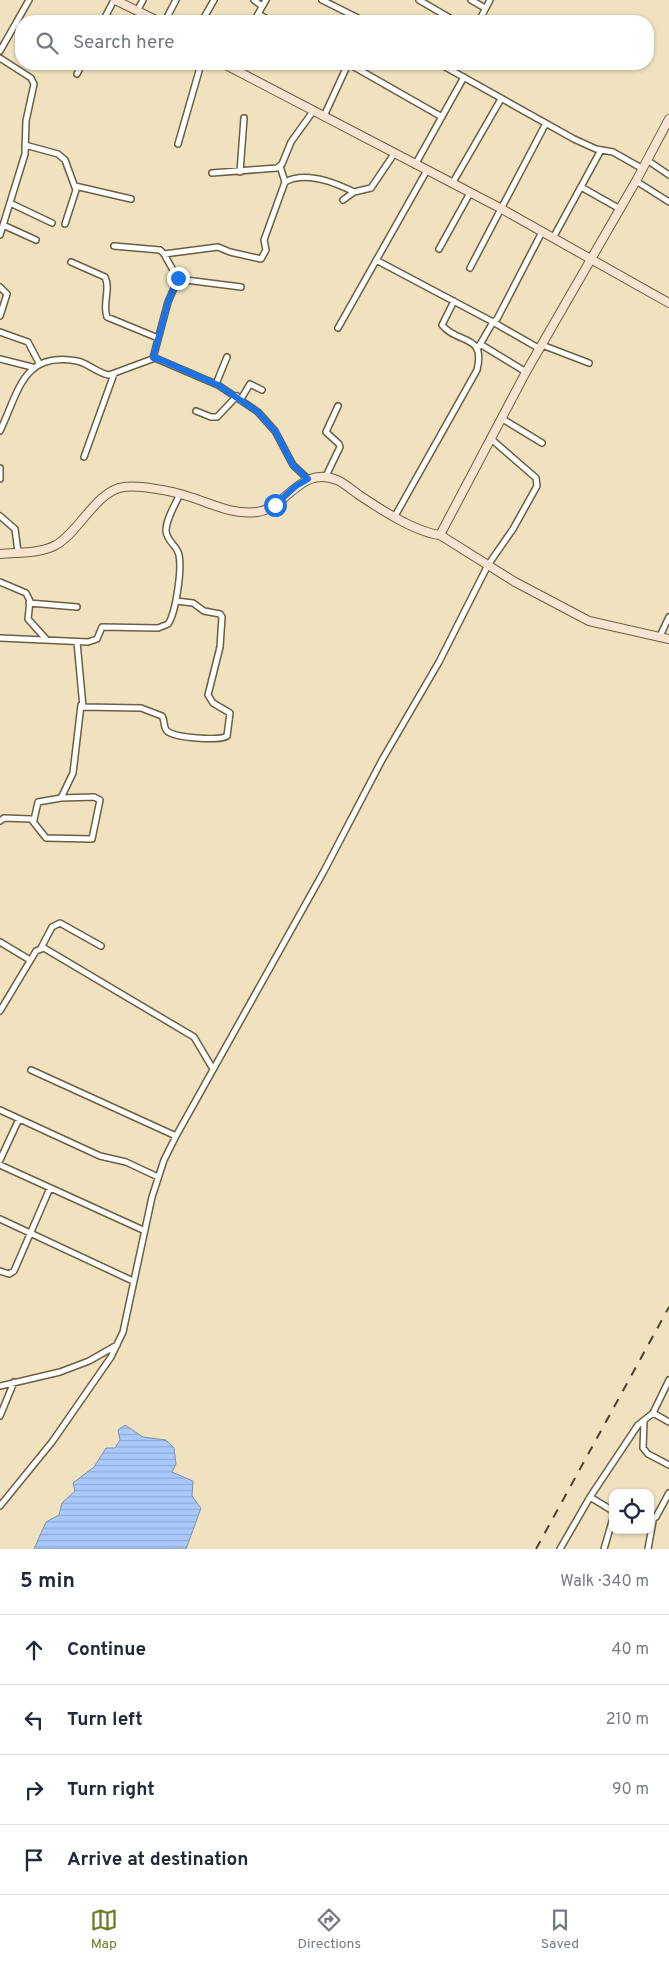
<!DOCTYPE html>
<html lang="en">
<head>
<meta charset="utf-8">
<style>
	body { margin:0; font-family:Overpass,sans-serif; background:#f6f6f7; color:#1f2937 }
	.controls { position:absolute; right:15px; bottom:15px; display:grid; overflow:hidden; border-radius:10px; box-shadow:0 1px 4px #0004 }
	.controls button { width:45px; height:45px; display:grid; place-items:center; padding:0; border:0; border-bottom:1px solid #e0e1e3; background:#fff; color:#1f2937; font:25px sans-serif }
	.stop { position:absolute; width:15px; height:15px; margin:-11px; border:4px solid #1a73e8; border-radius:50%; background:#fff }
	.stop.end { background:#1a73e8; border-color:#fff; box-shadow:0 1px 5px #0008 }
	.list { margin:0; padding:0; list-style:none }
	h2 { display:flex; justify-content:space-between; align-items:center; height:65px; margin:0; padding:0 20px; font-size:21px }
	h2 small { font-size:16px; font-weight:400; color:#747a83 }
	.list li { display:grid; grid-template-columns:32px 1fr auto; gap:15px; align-items:center; box-sizing:border-box; height:70px; padding:0 20px; border-top:1px solid #e0e1e3 }
	.list b { display:block; font-size:19px; white-space:nowrap }
	.list em { font-size:16px; font-style:normal; color:#747a83 }
	.icon { flex:none; width:28px; height:28px; fill:none; stroke:currentColor; stroke-width:2; stroke-linecap:round; stroke-linejoin:round }
	.map { position:relative; flex:none; width:669px; height:1549px; overflow:hidden }
	.search { position:absolute; background:#fff; box-shadow:0 1px 4px #0004; left:15px; right:15px; top:15px; height:55px; display:flex; align-items:center; gap:12px; box-sizing:border-box; padding:0 18px; border-radius:20px; color:#747a83; font-size:19px }
	.sheet { height:345px; background:#fff }
	nav { display:flex; justify-content:space-around; align-items:center; box-sizing:border-box; height:70px; border-top:1px solid #e0e1e3; background:#fff; font-size:14px; color:#747a83 }
	nav a { display:grid; justify-items:center; gap:2px }
	nav .on { color:#717c28 }
	.map>svg:first-child { display:block }
	.water { fill:url(#water-rules); stroke:#7b90b0 }
	.lines { fill:none; stroke-linecap:round; stroke-linejoin:round }
	.street-casing { stroke:#6b5f40; stroke-width:8 }
	.secondary-casing { stroke:#6b5f40; stroke-width:10 }
	.street { stroke:#fff; stroke-width:5 }
	.secondary { stroke:#f8e3d0; stroke-width:8 }
	.rail { stroke:#494132; stroke-width:2; stroke-dasharray:9 9; stroke-linecap:butt }
	.route { stroke:#1a73e8; stroke-width:6 }
</style>
</head>
<body>
<div class="map">
<svg width="669" height="1549" viewBox="0 0 669 1549">
	<defs>
		<pattern id="water-rules" width="6" height="5" patternUnits="userSpaceOnUse" patternTransform="scale(1.25)"><rect width="6" height="5" fill="#a9c9fb"/><path d="M0 2.5h6" fill="none" stroke="#90abd6"/></pattern>
	</defs>
	<rect width="100%" height="100%" fill="#f0e2bf"/>
	<path class="water" d="M125,1425L143,1437L166,1440L174,1448L176,1464L172,1472L193,1481L192,1496L201,1508L186,1549H34L46,1522L59,1515L62,1503L75,1491L73,1483L94,1467L106,1448H115L120,1440L118,1430Z"/>
	<g class="lines">
		<defs>
			<path id="street" d="M254,0L262,6
				M322,0L364,21
				M419,0L455,21
				M471,0L485,8
				M137,11L143,0
				M258,14L271,21
				M103,21L114,0
				M165,21L176,0
				M202,21L214,0
				M254,21L266,0
				M479,21L490,0
				M0,51L29,0
				M0,58L31,78L34,84L26,121L25,154L0,235
				M349,64L442,117
				M440,64L574,139L596,149L613,152L643,169
				M452,71L456,64
				M77,74L82,64
				M324,116L348,64
				M178,144L201,64
				M25,145L58,154L65,160L76,190L65,224
				M647,160L669,175
				M415,165L464,77
				M280,166L285,182
				M240,172L244,118
				M212,173L277,168L282,164L291,142L314,110
				M636,181L669,202
				M452,184L501,99
				M75,186L131,199
				M581,187L620,209
				M343,200L354,192L371,188L394,154
				M10,203L52,223
				M3,225L36,240
				M553,238L601,150
				M114,246L160,250L164,254L178,279
				M439,249L470,193
				M164,254L218,247L230,252L261,259L266,250L264,240L285,182C305,171 334,182 354,192
				M376,260L493,322L497,319L542,232
				M71,262L105,277C111,289 102,304 107,317L158,338
				M470,268L545,125
				M0,287L7,294L0,316
				M338,328L426,172
				M0,332L28,342L39,363
				M480,344L526,372
				M542,345L589,363
				M478,348L493,322L540,349
				M153,358L168,302L178,279L241,287
				M0,359L32,367
				M216,384L227,357
				M241,399L250,384L262,390
				M196,411L211,417H217L237,396
				M501,418L542,443
				M0,431C19,391 23,351 77,361C88,363 97,373 109,375L155,358L218,385L258,412L275,431L293,465L308,479
				M84,457L114,374
				M0,468V479
				M325,478L340,447L339,444L326,432L338,406
				M0,516L15,529L18,552
				M395,516L477,370C486,333 458,345 442,325L454,301
				M0,582L26,593L30,601L28,619L46,639
				M29,603L77,607
				M660,636L669,617
				M0,638L88,642L97,639L102,627L158,628L168,624C176,613 182,569 179,555C177,545 167,542 166,531C166,519 175,505 180,494
				M77,642L83,707L141,708L162,716C165,720 163,727 167,731C175,738 219,741 227,736L230,713L213,703L208,695L220,647L222,617L220,614L204,611L193,603L176,601
				M34,820L38,802L61,798L73,773L81,705
				M0,821L4,818L31,819L46,838L92,839L100,800L94,797L61,798
				M0,942L30,960
				M41,948L52,927L60,923L101,946
				M0,1011L36,951L44,948L194,1037L213,1069
				M31,1070L176,1136
				M0,1110L100,1156L126,1162L158,1177
				M0,1160L19,1119
				M0,1165L143,1230
				M0,1219L133,1281
				M0,1271L9,1274L14,1271L50,1188
				M0,1386L60,1372L89,1361L117,1345
				M653,1413L669,1422
				M0,1416L14,1382
				M644,1421L643,1448L648,1454L669,1465
				M590,1497L613,1511
				M0,1506L52,1442L111,1357L123,1332L152,1197L164,1160L176,1136L324,871L382,760L439,662L488,565L513,529L537,486L536,478L490,438
				M650,1521L656,1517L669,1493
				M560,1549L590,1497L638,1425L653,1413L669,1380
				M604,1549L613,1518
				M648,1549L653,1521"/>
			<path id="secondary" d="M115,0L158,21
				M224,64L500,208L669,303
				M669,119L636,181L526,372L440,535L515,582L589,621L669,639
				M0,554C18,552 39,554 56,545C79,532 97,490 124,487C139,485 172,491 187,496C211,503 231,515 257,512C287,508 300,465 337,480C344,483 352,490 359,495C380,509 415,532 440,535"/>
		</defs>
		<use href="#street" class="street-casing"/>
		<use href="#secondary" class="secondary-casing"/>
		<use href="#street" class="street"/>
		<use href="#secondary" class="secondary"/>
		<path class="rail" d="M536,1549L669,1307"/>
	</g>
	<g class="lines">
		<path class="route" d="M178,278L168,302L153,358L161,360L218,385L258,412L275,431L293,465L308,479L296,486L275,505"/>
	</g>
</svg>
<div class="controls">
<button><svg class="icon" aria-label="locate" viewBox="0 0 24 24"><circle cx="12" cy="12" r="6"/><path d="M12 2v4M12 18v4M2 12h4M18 12h4"/></svg></button>
</div>
<div class="stop" style="left:275px;top:505px"></div>
<div class="stop end" style="left:178px;top:278px"></div>
<div class="search"><svg class="icon" aria-label="search" viewBox="0 0 24 24"><circle cx="10" cy="10" r="6"/><path d="M15 15l6 6"/></svg>Search here</div>
</div>
<section class="sheet">
<h2>5 min<small>Walk · 340 m</small></h2>
<ul class="list">
<li><svg class="icon" aria-label="ahead" viewBox="0 0 24 24"><path d="M12 20V5M6 11l6-6 6 6"/></svg><div><b>Continue</b></div><em>40 m</em></li>
<li><svg class="icon" aria-label="left" viewBox="0 0 24 24"><path d="M17 20v-9H6M10 6l-5 5 5 5"/></svg><div><b>Turn left</b></div><em>210 m</em></li>
<li><svg class="icon" aria-label="right" viewBox="0 0 24 24"><path d="M7 20v-9h11M14 6l5 5-5 5"/></svg><div><b>Turn right</b></div><em>90 m</em></li>
<li><svg class="icon" aria-label="arrive" viewBox="0 0 24 24"><path d="M6 21V4h12l-3 4 3 4H6"/></svg><div><b>Arrive at destination</b></div></li>
</ul>
</section>
<nav>
<a class="on"><svg class="icon" aria-label="map" viewBox="0 0 24 24"><path d="M3 6l6-2 6 2 6-2v14l-6 2-6-2-6 2zM9 4v14M15 6v14"/></svg>Map</a>
<a><svg class="icon" aria-label="directions" viewBox="0 0 24 24"><path d="M12 3l9 9-9 9-9-9zM9 14v-3h6M13 9l2 2-2 2"/></svg>Directions</a>
<a><svg class="icon" aria-label="saved" viewBox="0 0 24 24"><path d="M7 4h10v16l-5-4-5 4z"/></svg>Saved</a>
</nav>
</body>
</html>
